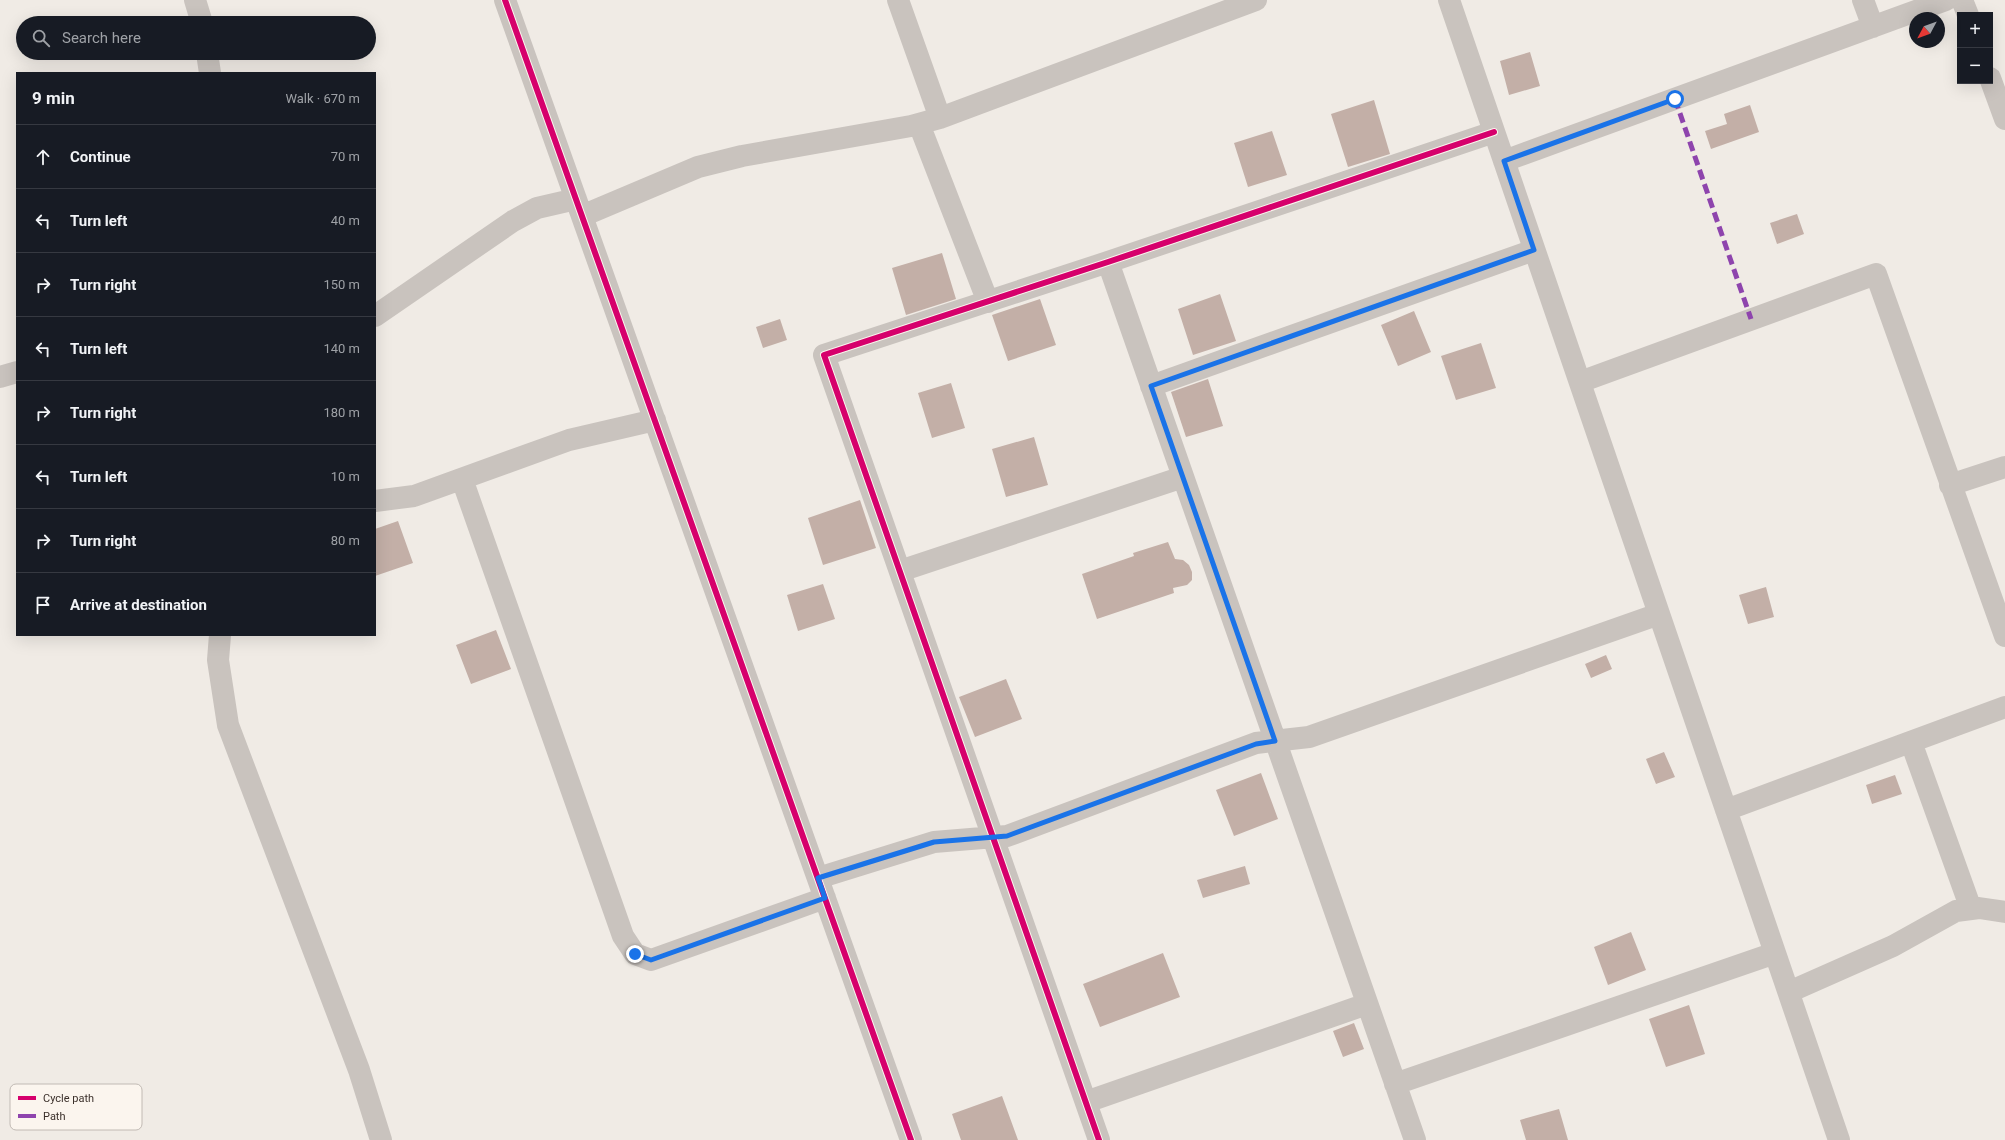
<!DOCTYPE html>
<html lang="en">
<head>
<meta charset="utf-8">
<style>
	body { margin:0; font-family:Roboto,sans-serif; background:#20242c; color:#f1f3f6 }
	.controls { position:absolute; right:12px; top:12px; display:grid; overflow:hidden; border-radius:0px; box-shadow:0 4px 16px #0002 }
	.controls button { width:36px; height:36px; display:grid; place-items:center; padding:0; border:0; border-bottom:1px solid #363941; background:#171b24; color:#f1f3f6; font:20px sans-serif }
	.compass { position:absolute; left:1909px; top:12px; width:36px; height:36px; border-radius:50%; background:#171b24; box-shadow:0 4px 16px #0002; rotate:229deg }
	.stop { position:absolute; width:12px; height:12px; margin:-9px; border:3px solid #1a73e8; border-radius:50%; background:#fff }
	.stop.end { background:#1a73e8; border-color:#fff; box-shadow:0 1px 4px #0008 }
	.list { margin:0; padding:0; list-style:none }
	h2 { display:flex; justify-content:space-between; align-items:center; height:52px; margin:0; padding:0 16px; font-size:17px }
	h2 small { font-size:13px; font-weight:400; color:#9ea1a6 }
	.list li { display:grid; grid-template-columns:26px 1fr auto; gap:12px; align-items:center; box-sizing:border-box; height:64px; padding:0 16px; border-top:1px solid #363941 }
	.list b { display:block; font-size:15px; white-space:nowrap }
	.list em { font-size:13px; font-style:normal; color:#9ea1a6 }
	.icon { flex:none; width:22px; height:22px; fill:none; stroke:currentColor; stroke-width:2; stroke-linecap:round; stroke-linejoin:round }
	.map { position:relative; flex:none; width:2005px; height:1140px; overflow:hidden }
	.search { position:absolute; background:#171b24; box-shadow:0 4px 16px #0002; left:16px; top:16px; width:360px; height:44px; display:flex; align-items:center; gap:10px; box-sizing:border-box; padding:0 14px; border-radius:22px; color:#9ea1a6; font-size:15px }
	.panel { position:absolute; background:#171b24; box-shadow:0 4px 16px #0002; left:16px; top:72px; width:360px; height:564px; border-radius:0px }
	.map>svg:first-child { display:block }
	.building { fill:#c3afa7 }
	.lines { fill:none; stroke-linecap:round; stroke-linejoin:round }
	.minor { stroke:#c9c3be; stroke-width:22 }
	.quiet { stroke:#8e44ad; stroke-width:5; stroke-dasharray:10 5; stroke-linecap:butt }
	.cycleway-casing { stroke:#fbf5ee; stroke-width:8 }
	.cycleway { stroke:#d6006c; stroke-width:6 }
	.route { stroke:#1a73e8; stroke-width:5 }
	.key { fill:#fbf5ee; stroke:#c1bab4; stroke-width:1 }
	.key-label { font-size:11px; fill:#3b302b }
</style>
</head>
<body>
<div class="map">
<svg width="2005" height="1140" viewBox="0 0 2005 1140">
	<rect width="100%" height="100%" fill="#f0ebe5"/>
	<path class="building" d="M1530,52L1540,86L1509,95L1500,61Z
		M1374,100L1390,154L1348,167L1331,114Z
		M1750,105L1759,132L1711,149L1705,131L1727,124L1724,114Z
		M1272,131L1287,175L1248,187L1234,143Z
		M1797,214L1804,234L1777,244L1770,223Z
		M942,253L956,299L906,315L892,268Z
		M1220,294L1236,341L1193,355L1178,309Z
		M1040,299L1056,345L1008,361L992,315Z
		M1414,311L1431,352L1398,366L1381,325Z
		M780,319L787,340L763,348L756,327Z
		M1481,343L1496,388L1456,400L1441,356Z
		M1208,379L1223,426L1186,437L1171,392Z
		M951,383L965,428L932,438L918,393Z
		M1034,437L1048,485L1006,497L992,449Z
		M860,500L876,548L823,565L808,518Z
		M398,521L413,563L375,576V529Z
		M1168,542L1175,559L1183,560L1189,565L1192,572V580L1187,585L1173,588L1174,593L1097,619L1082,574L1134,556L1133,553Z
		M823,584L835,619L798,631L787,595Z
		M1766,587L1774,617L1748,624L1739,595Z
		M496,630L511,669L471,684L456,645Z
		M1606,655L1612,669L1591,678L1585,664Z
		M1006,679L1022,719L975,737L959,697Z
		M1664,752L1675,777L1656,784L1646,759Z
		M1261,773L1278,819L1234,836L1216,790Z
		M1895,775L1902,794L1872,804L1866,785Z
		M1245,866L1250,884L1203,898L1197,880Z
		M1631,932L1646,970L1608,985L1594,947Z
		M1163,953L1180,997L1100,1027L1083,984Z
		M1689,1005L1705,1054L1666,1067L1649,1019Z
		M1354,1023L1364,1049L1343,1057L1333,1031Z
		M1002,1096L1018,1140H961L952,1114Z
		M1559,1109L1568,1140H1526L1520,1120Z"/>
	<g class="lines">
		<path class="minor" d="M195,0L202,23
			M505,0L911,1140
			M898,0L940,118
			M1449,0L1839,1140
			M1863,0L1873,27
			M1962,0L1968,15
			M207,53L210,73
			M1990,78L2005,119
			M919,124L988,302
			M1504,161L1946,0
			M582,216L698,167L742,156L911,126L940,118L1256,0
			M1108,262L1415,1140
			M375,316L513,221L537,208L576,199
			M0,377L17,372
			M1580,382L1876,274L2005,636
			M1151,386L1534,250
			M462,479L623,936L635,954L651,960L825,898
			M1950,485L2005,467
			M375,501L414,496L569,440L655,420
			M900,571L1183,477
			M220,635L218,660L228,725L359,1070L381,1140
			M1911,742L1971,909
			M1726,810L2005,707
			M818,878L934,842L1007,836L1256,743L1309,737L1659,614
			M1789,992L1893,946L1956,911L1979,908L2005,912
			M1395,1084L1775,953
			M1086,1102L1367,1004
			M1099,1140L824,355L1108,262L1494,132"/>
		<path class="quiet" d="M1675,99L1751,319"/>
		<defs>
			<path id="cycleway" d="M505,0L911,1140
				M1099,1140L824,355L1108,262L1494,132"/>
		</defs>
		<use href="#cycleway" class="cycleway-casing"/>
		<use href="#cycleway" class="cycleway"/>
	</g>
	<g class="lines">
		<path class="route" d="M635,954L651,960L825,898L818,878L934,842L1007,836L1256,744L1275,741L1151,386L1534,250L1504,161L1675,99"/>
	</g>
	<rect x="10" y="1084" width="132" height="46" rx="6" class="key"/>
	<rect x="18" y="1096" width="18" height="4" fill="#d6006c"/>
	<rect x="18" y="1114" width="18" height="4" fill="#8e44ad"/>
	<g class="key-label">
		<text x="43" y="1102">Cycle path</text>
		<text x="43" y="1120">Path</text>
	</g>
</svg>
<div class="controls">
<button>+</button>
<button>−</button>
</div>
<svg class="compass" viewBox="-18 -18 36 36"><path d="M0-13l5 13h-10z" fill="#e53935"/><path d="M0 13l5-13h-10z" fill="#9ea1a6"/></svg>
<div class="stop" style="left:1675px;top:99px"></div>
<div class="stop end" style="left:635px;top:954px"></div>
<div class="search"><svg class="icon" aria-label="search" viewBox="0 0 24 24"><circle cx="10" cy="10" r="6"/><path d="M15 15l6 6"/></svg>Search here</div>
<section class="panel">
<h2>9 min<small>Walk · 670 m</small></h2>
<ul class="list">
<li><svg class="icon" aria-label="ahead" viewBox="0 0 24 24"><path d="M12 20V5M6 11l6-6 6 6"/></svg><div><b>Continue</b></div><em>70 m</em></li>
<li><svg class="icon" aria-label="left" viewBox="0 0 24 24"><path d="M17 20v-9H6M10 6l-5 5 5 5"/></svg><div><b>Turn left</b></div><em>40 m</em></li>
<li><svg class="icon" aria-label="right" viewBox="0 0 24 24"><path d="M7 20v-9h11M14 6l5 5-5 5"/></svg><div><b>Turn right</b></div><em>150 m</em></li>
<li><svg class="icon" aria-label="left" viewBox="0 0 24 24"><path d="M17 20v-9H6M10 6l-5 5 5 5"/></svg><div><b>Turn left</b></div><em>140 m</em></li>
<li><svg class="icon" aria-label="right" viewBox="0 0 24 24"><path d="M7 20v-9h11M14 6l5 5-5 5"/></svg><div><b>Turn right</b></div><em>180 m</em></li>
<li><svg class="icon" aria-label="left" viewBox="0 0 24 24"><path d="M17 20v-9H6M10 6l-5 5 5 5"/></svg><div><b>Turn left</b></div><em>10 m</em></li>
<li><svg class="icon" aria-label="right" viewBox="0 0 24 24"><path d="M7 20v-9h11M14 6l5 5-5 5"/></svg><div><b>Turn right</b></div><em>80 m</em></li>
<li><svg class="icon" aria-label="arrive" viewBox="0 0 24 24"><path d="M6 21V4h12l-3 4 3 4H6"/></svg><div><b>Arrive at destination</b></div></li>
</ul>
</section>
</div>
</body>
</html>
